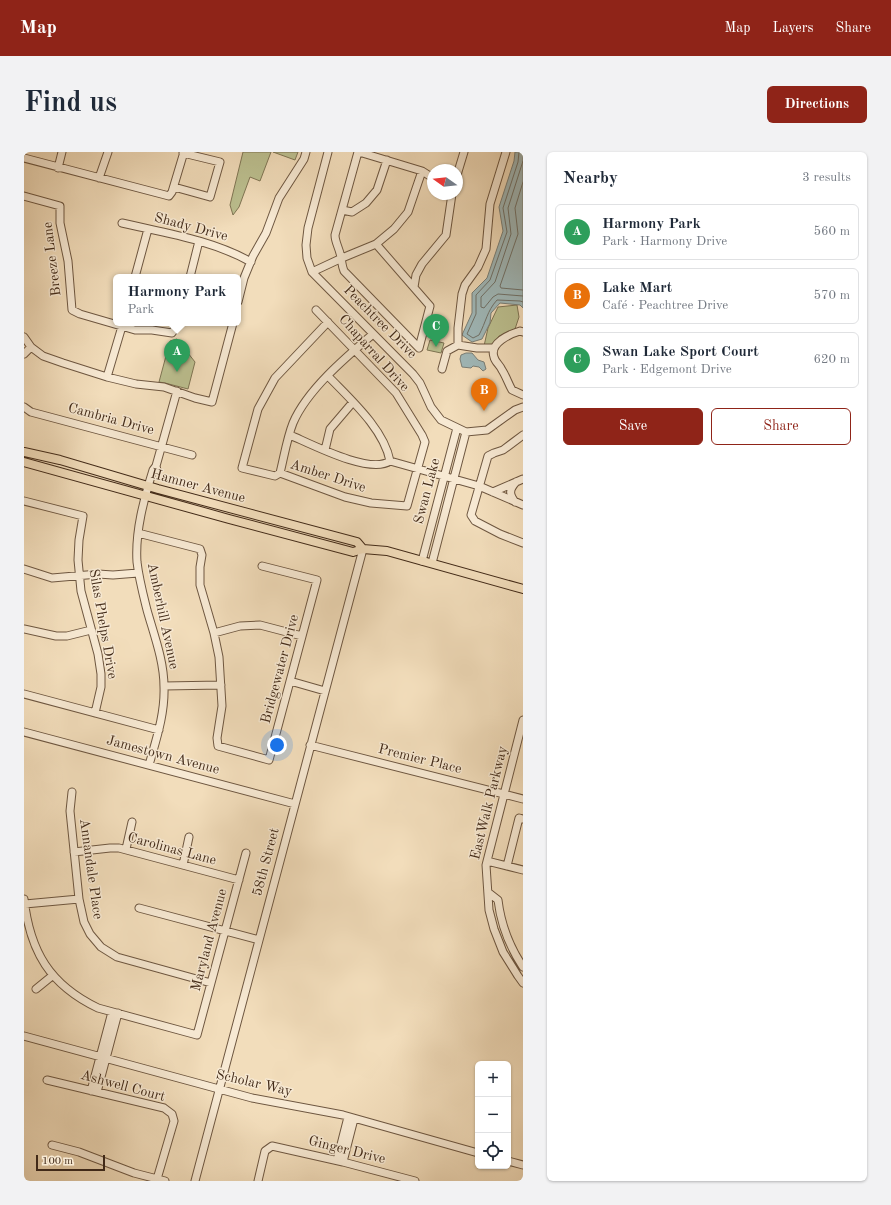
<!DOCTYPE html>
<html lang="en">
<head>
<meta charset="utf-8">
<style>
	body { margin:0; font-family:"Old Standard TT",serif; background:#f2f2f3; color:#1f2937 }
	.controls { position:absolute; right:12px; bottom:12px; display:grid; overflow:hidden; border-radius:6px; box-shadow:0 1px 3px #0004 }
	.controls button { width:36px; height:36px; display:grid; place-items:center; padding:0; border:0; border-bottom:1px solid #e0e1e3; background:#fff; color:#1f2937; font:20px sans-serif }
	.compass { position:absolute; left:403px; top:12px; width:36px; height:36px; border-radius:50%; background:#fff; box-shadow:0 1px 3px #0004; rotate:285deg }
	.scale { position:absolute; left:12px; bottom:10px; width:69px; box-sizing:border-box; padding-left:4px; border:2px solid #422a18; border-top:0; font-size:11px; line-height:14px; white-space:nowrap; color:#422a18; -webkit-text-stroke:3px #f7e9d3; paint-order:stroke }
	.you { position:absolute; left:253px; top:593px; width:14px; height:14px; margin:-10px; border:3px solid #fff; border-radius:50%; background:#1a73e8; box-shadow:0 0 0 6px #1a73e833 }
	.badge { display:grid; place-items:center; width:26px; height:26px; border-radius:50%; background:#8f2418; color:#fff; font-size:13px; font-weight:700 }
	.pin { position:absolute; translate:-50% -33px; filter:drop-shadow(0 1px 2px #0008) }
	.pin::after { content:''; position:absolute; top:21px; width:14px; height:12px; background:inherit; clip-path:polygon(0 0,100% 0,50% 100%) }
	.popup { position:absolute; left:89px; top:122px; width:128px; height:52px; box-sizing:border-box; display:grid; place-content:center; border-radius:6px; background:#fff; filter:drop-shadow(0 1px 3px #0005); font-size:13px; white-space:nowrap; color:#747a83 }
	.popup b { font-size:15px; color:#1f2937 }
	.popup::after { content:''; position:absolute; left:50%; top:100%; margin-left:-8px; border:8px solid transparent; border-top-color:#fff }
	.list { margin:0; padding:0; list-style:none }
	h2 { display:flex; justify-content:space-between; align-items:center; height:52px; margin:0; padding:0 16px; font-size:17px }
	h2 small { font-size:13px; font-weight:400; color:#747a83 }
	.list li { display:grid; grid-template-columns:26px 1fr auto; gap:12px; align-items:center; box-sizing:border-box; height:56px; margin:0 8px 8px; padding:0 8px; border:1px solid #e0e1e3; border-radius:6px }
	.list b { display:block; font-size:15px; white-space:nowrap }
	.list p { margin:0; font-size:13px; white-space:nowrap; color:#747a83 }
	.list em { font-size:13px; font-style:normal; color:#747a83 }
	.actions { display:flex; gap:8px; padding:12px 16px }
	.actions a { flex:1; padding:9px 0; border:1px solid #8f2418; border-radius:6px; text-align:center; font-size:14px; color:#8f2418 }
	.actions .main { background:#8f2418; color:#fff }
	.icon { flex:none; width:22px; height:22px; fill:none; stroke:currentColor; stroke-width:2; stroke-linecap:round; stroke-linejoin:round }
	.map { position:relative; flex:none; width:499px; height:1029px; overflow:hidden; border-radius:6px }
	header { display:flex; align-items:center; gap:24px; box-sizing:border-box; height:56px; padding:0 20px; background:#8f2418; color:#fff }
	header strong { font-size:19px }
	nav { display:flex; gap:22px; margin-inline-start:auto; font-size:14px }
	.intro { display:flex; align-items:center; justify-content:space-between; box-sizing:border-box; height:96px; padding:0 24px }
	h1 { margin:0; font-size:28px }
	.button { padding:10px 18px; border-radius:6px; background:#8f2418; color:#fff; font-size:14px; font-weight:700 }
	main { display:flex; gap:24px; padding:0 24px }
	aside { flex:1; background:#fff; border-radius:6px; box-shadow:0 1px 3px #0004 }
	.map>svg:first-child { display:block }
	.green { fill:#bcc090; stroke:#7f7554 }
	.water { fill:#a0b9ba; stroke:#7a8079 }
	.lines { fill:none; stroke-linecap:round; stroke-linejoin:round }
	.shore { stroke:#717269; stroke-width:1 }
	.minor-casing { stroke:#6e5741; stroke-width:9 }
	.major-casing { stroke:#422a18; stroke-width:10 }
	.minor { stroke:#f7e9d3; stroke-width:7 }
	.major { stroke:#f2ddbb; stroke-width:8 }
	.labels { text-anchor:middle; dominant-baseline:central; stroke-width:3; stroke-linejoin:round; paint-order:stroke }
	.street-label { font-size:14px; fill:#422a18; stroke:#f7e9d3 }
</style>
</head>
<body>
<header>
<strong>Map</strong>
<nav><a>Map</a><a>Layers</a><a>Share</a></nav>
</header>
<div class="intro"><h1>Find us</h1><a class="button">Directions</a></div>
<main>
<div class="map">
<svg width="499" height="1029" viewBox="0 0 499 1029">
	<rect width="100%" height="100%" fill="#f2ddbb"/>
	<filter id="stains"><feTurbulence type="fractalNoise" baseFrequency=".005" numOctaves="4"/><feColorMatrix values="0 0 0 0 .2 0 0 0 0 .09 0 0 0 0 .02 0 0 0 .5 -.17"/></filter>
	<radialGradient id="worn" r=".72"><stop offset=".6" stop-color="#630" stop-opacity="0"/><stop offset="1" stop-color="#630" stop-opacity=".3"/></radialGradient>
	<path class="green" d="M219,0H247L236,29L226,25L215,55L209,63L206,53Z
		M249,0H274L271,8Z
		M493,153L495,165L491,177L475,184L469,194H460L464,176L474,155Z
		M153,187L171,210L164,237L141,231L135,230L146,189Z
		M406,188L420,191L417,201L403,198Z"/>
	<path class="water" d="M491,0H499V156L496,153L476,151L467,161L466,171L458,187L448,190L438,183L448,161V141L463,126L479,79L475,55L490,9Z
		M442,201H448L454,208L460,210L462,217L459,219L455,215L449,214L447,216L438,215L436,207L437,203Z"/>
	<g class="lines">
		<path class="shore" d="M495,0L494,10L479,56L483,80L466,128L452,143V162L443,182L449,186L455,183C462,170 463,159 473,148L496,149L499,150
			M499,9L484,56L487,82L471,130L457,145V155L460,156L469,145L474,142L499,144
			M499,30L491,56L494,82L476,134L477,136L499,138"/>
		<defs>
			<path id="minor" d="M304,0L284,76L282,93L283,106L288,120L389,222L396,231L407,255L417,268L442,280L463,278L491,258L499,255
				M334,0L311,83C311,91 316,97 317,106C318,111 318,114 320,119L395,196L406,154L352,92
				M335,0L398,19L409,26
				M0,6L145,44L148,40L160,0
				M34,16L38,0
				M433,23L440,0
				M75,26L84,0
				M150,35L186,45L196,10L159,1
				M0,44L36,54V71L44,109L48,158L56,162L111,178H128L148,181L155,171
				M318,58L328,60L342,51L353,38L363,8
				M98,71C141,81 188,88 227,110
				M288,120L318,106L352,92L370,77L384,60L398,19
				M111,125L124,77
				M166,125L175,89
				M390,135L392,123L398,112L422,83L428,42
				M214,150L220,126L229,104L242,81L255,46L280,7L282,0
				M292,158L372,241L398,283L401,290L383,354L347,351L321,345L256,321L251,324L218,316L234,257L251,226L304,170
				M499,180L496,179C486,182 465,191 470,205C471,210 476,213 478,218C482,224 484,231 488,238L499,243
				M0,185L7,195L19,204L39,211L83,225L112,232L140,235L171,246L188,250L209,171
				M434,193V176L438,142L441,133L454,115L462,97L466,52L482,0
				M0,202L7,195
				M418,217L423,199L434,193L453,196H469
				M304,224C326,247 360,277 366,309
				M83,225L99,171
				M0,255L7,260L168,303
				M266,283C287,292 346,323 366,309L455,334L499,353
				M499,283L479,298L470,301L464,304L447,363L451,369L476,382L499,391
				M301,298L306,277L329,250
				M133,318L132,314L153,239
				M256,321C260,305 263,286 269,271C283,238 322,205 349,182
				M469,340L499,327
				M0,349L59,364L55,388L54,408L57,439L74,502L77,522V535L71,561
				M491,350C485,342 485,338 492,330
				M114,381L176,397L178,403L176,415V433L190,481L195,505L198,554L193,586L194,594L245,608L293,428L238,414
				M398,409L433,276
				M408,411L442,280
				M0,417L28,426L74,422L89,423L114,421
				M0,477L32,484H43L67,478
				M190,481L216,474L236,473L278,484
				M266,529L301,539
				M140,534L197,533
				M0,542L135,578
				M499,568L462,713L465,758L470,777L479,800L494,824L499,831
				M0,580L271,652
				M286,593L499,647
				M125,613C132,588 141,562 140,535C140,509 130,483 123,458C119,442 115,427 113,410C111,379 120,347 129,318L132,314
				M48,640L46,659L55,747L60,770L66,782L77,795L93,805L187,831
				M102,697L108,670
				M50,700L86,696H95L215,728
				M463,709L499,718
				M159,713L165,685
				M483,714L495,666L499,667
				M465,741L474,748C477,773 485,794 499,815
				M0,747C6,800 26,833 74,856L173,883L222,701
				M1,752L55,747
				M115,756L235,788
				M12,837L28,824
				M0,884L228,946L319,963L454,1001
				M23,928L140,956L148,962L150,969L133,1027
				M67,939L88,860
				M73,940L94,861
				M28,993L55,1000L110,1021L141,1029
				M313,1008L324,965
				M484,1009L499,1013
				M319,1010L330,967
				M171,1029L339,397
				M234,1029L241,999L248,994L319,1010L391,1029"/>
			<path id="major" d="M0,300L36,308L134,337L333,390L339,397
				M0,310L205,367L329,400L339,397L363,399L499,437"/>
		</defs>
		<use href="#minor" class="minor-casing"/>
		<use href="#major" class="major-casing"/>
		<use href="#minor" class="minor"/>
		<use href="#major" class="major"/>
	</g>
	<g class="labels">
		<g class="street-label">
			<text transform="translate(167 75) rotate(15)">Shady Drive</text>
			<text transform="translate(28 107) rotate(-97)">Breeze Lane</text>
			<text transform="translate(356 170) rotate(45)">Peachtree Drive</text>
			<text transform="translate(350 201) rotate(48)">Chaparral Drive</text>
			<text transform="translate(87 267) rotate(15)">Cambria Drive</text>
			<text transform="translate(304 324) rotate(18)">Amber Drive</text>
			<text transform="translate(174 334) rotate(15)">Hamner Avenue</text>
			<text transform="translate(403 339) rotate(-75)">Swan Lake</text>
			<text transform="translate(139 464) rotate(78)">Amberhill Avenue</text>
			<text transform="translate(79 472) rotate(80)">Silas Phelps Drive</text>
			<text transform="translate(256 517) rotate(-75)">Bridgewater Drive</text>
			<text transform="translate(139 603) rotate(15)">Jamestown Avenue</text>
			<text transform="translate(396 607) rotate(14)">Premier Place</text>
			<text transform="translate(465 651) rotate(-76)">EastWalk Parkway</text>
			<text transform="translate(148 697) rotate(15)">Carolinas Lane</text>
			<text transform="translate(242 710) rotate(-75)">58th Street</text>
			<text transform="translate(67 717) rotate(82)">Annandale Place</text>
			<text transform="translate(185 788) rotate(-75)">Maryland Avenue</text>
			<text transform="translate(230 931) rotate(13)">Scholar Way</text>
			<text transform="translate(99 934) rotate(15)">Ashwell Court</text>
			<text transform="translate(323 998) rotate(14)">Ginger Drive</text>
		</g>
	</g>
	<rect width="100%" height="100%" filter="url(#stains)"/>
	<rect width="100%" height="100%" fill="url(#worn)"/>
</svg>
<div class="controls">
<button>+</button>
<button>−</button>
<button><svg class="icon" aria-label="locate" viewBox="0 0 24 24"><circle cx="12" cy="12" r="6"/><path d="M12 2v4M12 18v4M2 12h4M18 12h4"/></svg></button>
</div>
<svg class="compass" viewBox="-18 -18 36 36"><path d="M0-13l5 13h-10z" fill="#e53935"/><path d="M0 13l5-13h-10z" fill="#747a83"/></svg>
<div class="scale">100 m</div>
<div class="you"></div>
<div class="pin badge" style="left:153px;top:220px;background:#2e9e5b">A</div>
<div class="popup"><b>Harmony Park</b>Park</div>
<div class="pin badge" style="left:460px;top:259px;background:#e8710a">B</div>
<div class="pin badge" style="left:412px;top:195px;background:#2e9e5b">C</div>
</div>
<aside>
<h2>Nearby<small>3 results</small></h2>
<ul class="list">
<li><span class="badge" style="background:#2e9e5b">A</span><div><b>Harmony Park</b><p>Park · Harmony Drive</p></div><em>560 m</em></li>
<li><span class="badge" style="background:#e8710a">B</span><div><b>Lake Mart</b><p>Café · Peachtree Drive</p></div><em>570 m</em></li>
<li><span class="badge" style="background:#2e9e5b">C</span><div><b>Swan Lake Sport Court</b><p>Park · Edgemont Drive</p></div><em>620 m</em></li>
</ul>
<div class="actions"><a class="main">Save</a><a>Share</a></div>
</aside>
</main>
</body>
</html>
